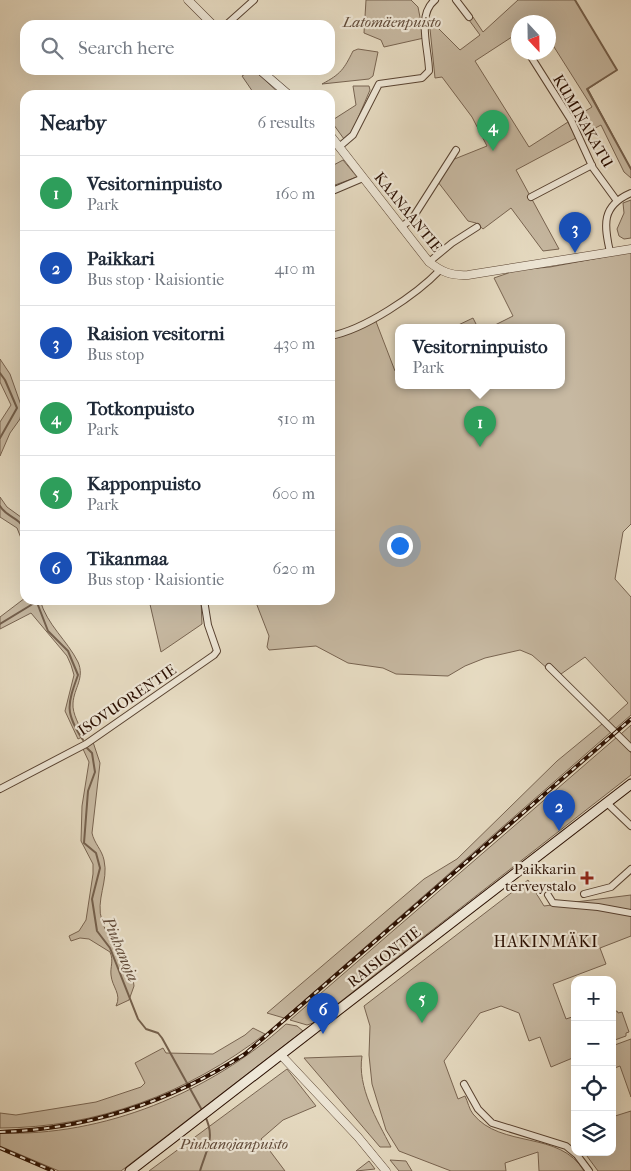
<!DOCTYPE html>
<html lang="en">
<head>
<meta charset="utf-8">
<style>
	body { margin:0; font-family:"IM FELL French Canon",serif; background:#f6f6f7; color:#1f2937 }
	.controls { position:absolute; right:15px; bottom:15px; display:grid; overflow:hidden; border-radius:10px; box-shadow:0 5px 20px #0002 }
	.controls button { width:45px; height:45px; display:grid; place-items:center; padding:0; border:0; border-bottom:1px solid #e0e1e3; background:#fff; color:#1f2937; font:25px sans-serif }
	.compass { position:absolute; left:511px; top:15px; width:45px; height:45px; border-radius:50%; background:#fff; box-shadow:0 5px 20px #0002; rotate:158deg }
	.you { position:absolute; left:399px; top:545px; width:18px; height:18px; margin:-12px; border:4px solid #fff; border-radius:50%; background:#1a73e8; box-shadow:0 0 0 8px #1a73e833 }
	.badge { display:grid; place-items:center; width:32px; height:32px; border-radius:50%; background:#8f2418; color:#fff; font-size:16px; font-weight:700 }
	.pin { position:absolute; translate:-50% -41px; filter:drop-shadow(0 1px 2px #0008) }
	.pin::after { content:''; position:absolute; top:26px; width:18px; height:15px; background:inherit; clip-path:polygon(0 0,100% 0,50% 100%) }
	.popup { position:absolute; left:395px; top:324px; width:170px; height:65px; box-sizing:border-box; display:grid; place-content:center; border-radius:10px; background:#fff; filter:drop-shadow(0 1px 4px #0005); font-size:16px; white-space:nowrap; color:#747a83 }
	.popup b { font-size:19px; color:#1f2937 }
	.popup::after { content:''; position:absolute; left:50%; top:100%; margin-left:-10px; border:10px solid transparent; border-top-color:#fff }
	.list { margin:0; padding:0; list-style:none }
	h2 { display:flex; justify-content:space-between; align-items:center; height:65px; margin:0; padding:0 20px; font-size:21px }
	h2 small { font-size:16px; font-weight:400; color:#747a83 }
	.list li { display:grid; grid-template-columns:32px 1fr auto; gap:15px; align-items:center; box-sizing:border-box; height:75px; padding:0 20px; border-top:1px solid #e0e1e3 }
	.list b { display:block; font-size:19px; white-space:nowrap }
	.list p { margin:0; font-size:16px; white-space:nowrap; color:#747a83 }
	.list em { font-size:16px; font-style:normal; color:#747a83 }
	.icon { flex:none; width:28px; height:28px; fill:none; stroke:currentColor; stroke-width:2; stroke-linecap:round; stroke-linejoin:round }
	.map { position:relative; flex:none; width:631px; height:1171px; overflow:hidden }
	.search { position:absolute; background:#fff; box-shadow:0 5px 20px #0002; left:20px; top:20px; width:315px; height:55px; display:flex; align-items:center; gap:12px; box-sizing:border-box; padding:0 18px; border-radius:15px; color:#747a83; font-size:19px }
	.panel { position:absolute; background:#fff; box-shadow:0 5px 20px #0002; left:20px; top:90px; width:315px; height:515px; border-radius:15px }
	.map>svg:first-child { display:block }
	.green { fill:#c7b9a2; stroke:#786451 }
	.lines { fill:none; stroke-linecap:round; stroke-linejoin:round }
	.stream { stroke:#74604d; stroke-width:2 }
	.minor-casing { stroke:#584231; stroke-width:8 }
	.tertiary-casing { stroke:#584231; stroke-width:9 }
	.secondary-casing { stroke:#290e00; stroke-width:11 }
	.minor { stroke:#efe8d8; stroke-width:6 }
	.tertiary { stroke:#efe8d8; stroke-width:8 }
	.secondary { stroke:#efe8d8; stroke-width:9 }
	.rail-casing { stroke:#290e00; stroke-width:4 }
	.rail { stroke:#efe8d8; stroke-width:2; stroke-dasharray:5.5; stroke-linecap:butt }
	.poi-dot { fill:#8f2418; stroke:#efe8d8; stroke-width:2 }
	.labels { text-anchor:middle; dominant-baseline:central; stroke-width:4.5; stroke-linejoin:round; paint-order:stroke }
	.park-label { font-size:15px; font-style:italic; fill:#604a39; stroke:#efe8d8 }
	.street-label { font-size:15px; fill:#290e00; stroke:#efe8d8 }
	.poi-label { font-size:15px; fill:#290e00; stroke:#efe8d8; text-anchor:end }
	.neighbourhood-label { font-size:16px; letter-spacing:1px; fill:#290e00; stroke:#efe8d8 }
	.water-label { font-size:16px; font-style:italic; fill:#614b3a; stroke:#efe8d8 }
</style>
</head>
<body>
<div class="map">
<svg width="631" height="1171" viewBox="0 0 631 1171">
	<rect width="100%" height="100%" fill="#e7dcc3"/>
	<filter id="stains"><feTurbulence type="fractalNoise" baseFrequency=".004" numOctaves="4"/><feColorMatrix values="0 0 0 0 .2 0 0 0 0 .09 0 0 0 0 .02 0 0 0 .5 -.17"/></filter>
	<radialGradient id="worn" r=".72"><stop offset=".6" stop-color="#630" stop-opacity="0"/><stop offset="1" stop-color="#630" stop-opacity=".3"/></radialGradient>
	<path class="green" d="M366,0H411L418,7L424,38L384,47L381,40L364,33Z
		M518,0H575L617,70L588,89L631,169V178L624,172L601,125L582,135L574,118L592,107L549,39L548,22H518V33L475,61L529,147L568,122L576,138L516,170L559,249L543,251L511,208L483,229L476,223L468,221L438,182L447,162L487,146L472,117L442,77L435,78L429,19L460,50L480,35L469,20L473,17L483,32Z
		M358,49L378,52L373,76L369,79L322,84C341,74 344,69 353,51Z
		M252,70H254L281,95H255L242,76Z
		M353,86H369L370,90L352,132L344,139L331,121L356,105Z
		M343,160L357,177L335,185L330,178V167Z
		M631,200V238L624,239L619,236L617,229L624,213L623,203Z
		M631,252V524L623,532L615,579L631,597V715L615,729L607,722L628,703L585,657L561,674L552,665L548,669L532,655L520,650L485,658L465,666L448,676L396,674L383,668L348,663L316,646L269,650L267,647L269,636L255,600H330V338L375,319L395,371L399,368V386H561V328H489L513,316L494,278L517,270L550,267Z
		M473,318L478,328H452Z
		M0,359L10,374L22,408L20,419L10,433L0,456V422L11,405L0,382Z
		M0,497L7,507L25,520V564L23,543L17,528L0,517Z
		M25,598L40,600C47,625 67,640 78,662C85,678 74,688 73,703C72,714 80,726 84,736L78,739L65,711L74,675L71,665L67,656L31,613L0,629V617Z
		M149,600H201L202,624L161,652Z
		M602,724L611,732L284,1018L267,1013L424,879L457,859L557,761Z
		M631,725V744L621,734Z
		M617,737L631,753V775L313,1023L307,1025L290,1020Z
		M93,742L100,763L92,833C94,843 102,850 104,860C109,881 95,900 102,921C109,944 132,961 134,986L129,1000L116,1006C122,994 112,987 111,975C110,967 114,961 110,952L89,939L80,938L71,941L69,936L79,931L86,920L93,874V864L81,841L82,806L89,762L83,749Z
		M528,880L544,906L631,895V936L600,948L606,964L553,984L566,1019L575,1016V1057L551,1067L540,1037L529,1041L519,1013L501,1006L480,1013L444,1061L458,1099L465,1096C468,1102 469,1109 473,1114C501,1149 560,1130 584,1171H539L538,1152L505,1163L506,1171H451L399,1151L386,1130L372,1084L369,1055L370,1026L364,1006Z
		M617,1011L618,1013L622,1012L629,1032L626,1033V1036L612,1041V1012Z
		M286,1024L297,1026L303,1031L121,1171H59L0,1146V1133C103,1137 211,1092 286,1024Z
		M253,1028L265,1034C189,1093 96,1128 0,1128V1113L16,1115L96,1102L141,1087L145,1083L135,1063L163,1048L166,1053L213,1054L245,1035Z
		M631,1039V1097L620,1066L612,1069V1046Z
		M362,1056C357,1087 377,1120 391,1147H380L304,1058Z
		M287,1069L316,1106L283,1120L261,1139L285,1171H149Z
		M631,1111V1171H598L584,1152H612V1117Z
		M390,1160L406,1161L412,1171H399Z
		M369,1161L375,1169L356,1171Z"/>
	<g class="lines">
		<path class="stream" d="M575,0L617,70L587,89L631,169
			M0,373L5,380L17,408L0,438
			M0,506C7,518 19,516 25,531
			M36,600L48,631L68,651L78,675C67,705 65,713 83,740
			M0,624L36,602
			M87,748L92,753L95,772L88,791L84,843L96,853L100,868L92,899L97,931L110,948L138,1019L146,1029L158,1033L162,1038L203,1112
			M200,1171C206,1150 216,1138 205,1116"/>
		<defs>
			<path id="minor" d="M456,0L469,17
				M226,25L254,0
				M517,34L518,37
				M528,52L571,120L593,168L617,201
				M339,147L353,135L379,84L422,78L429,71C429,50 416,15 435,0
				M330,192L363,178
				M531,197L592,165
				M401,227L412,219L456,150
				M610,252C604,225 601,206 631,193
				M429,262L452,243L477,227
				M330,336C364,330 416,295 440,270
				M549,667L631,748
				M0,789L86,744L214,655L217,651L208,625L204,600
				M607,803L631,826
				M584,894L611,887L631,869
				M548,895L553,903L598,907L631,913
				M464,1084L478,1109L492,1123L566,1146L577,1155L589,1171"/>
			<path id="tertiary" d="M188,0L213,25
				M260,70L289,95
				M330,135L429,262C442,272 451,276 468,275L631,249
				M281,1055L358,1137L386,1171"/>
			<path id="secondary" d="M130,1171L631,784"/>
		</defs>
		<use href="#minor" class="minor-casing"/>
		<use href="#tertiary" class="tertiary-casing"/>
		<use href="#secondary" class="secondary-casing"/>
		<use href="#minor" class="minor"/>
		<use href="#tertiary" class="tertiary"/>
		<use href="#secondary" class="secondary"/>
		<defs>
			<path id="rail" d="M0,1132C89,1129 170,1102 245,1054L631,719
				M0,1148L53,1171"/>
		</defs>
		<use href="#rail" class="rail-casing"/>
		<use href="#rail" class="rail"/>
	</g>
	<path class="poi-dot" d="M584.5 870.5h5v5h5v5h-5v5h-5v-5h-5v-5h5z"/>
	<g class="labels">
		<g class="park-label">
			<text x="392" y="22">Latomäenpuisto</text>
			<text x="234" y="1144">Piuhanojanpuisto</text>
		</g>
		<g class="street-label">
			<text transform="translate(583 121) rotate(60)">KUMINAKATU</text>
			<text transform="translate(408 212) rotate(51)">KAANAANTIE</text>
			<text transform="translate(127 700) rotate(-34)">ISOVUORENTIE</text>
			<text transform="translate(384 957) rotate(-38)">RAISIONTIE</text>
		</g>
		<g class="poi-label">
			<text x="576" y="869">Paikkarin<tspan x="576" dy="17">terveystalo</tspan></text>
		</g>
		<g class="neighbourhood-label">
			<text x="546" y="941">HAKINMÄKI</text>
		</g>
		<g class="water-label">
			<text transform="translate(121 949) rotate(67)">Piuhanoja</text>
		</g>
	</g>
	<rect width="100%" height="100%" filter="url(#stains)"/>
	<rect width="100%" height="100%" fill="url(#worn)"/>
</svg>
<div class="controls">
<button>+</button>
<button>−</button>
<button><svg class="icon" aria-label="locate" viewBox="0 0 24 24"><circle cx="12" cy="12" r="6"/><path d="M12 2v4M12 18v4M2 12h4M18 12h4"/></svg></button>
<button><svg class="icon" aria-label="layers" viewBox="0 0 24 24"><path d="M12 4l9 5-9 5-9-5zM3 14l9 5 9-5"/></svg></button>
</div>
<svg class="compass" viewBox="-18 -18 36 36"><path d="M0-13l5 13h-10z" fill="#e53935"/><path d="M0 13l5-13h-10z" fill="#747a83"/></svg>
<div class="you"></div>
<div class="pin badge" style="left:480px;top:447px;background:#2e9e5b">1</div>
<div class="popup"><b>Vesitorninpuisto</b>Park</div>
<div class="pin badge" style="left:559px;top:831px;background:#1a4fb4">2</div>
<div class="pin badge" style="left:575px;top:253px;background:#1a4fb4">3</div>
<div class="pin badge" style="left:493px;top:151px;background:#2e9e5b">4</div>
<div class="pin badge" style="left:422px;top:1023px;background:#2e9e5b">5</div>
<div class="pin badge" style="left:323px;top:1034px;background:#1a4fb4">6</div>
<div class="search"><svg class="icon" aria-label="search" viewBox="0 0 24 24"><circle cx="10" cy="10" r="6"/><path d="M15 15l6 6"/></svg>Search here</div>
<section class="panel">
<h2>Nearby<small>6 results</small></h2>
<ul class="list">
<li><span class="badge" style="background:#2e9e5b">1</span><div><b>Vesitorninpuisto</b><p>Park</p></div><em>160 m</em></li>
<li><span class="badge" style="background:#1a4fb4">2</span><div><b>Paikkari</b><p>Bus stop · Raisiontie</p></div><em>410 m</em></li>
<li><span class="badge" style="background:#1a4fb4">3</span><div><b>Raision vesitorni</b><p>Bus stop</p></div><em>430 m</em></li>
<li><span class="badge" style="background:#2e9e5b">4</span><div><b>Totkonpuisto</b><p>Park</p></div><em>510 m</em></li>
<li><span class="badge" style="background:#2e9e5b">5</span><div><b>Kapponpuisto</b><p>Park</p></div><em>600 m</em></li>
<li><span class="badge" style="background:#1a4fb4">6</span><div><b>Tikanmaa</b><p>Bus stop · Raisiontie</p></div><em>620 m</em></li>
</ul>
</section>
</div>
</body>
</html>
